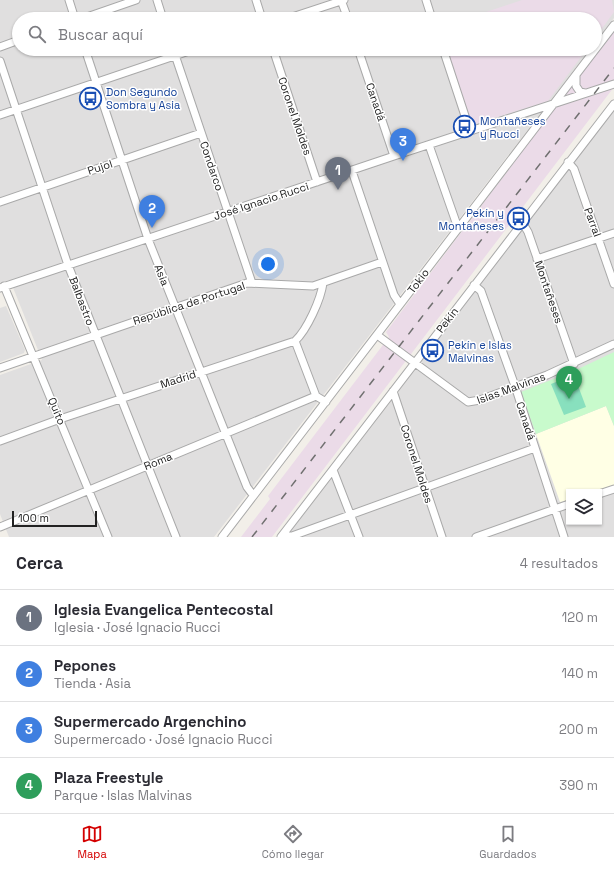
<!DOCTYPE html>
<html lang="es">
<head>
<meta charset="utf-8">
<style>
	body { margin:0; font-family:"Space Grotesk",sans-serif; background:#f7f7f7; color:#2b2b33 }
	.controls { position:absolute; right:12px; bottom:12px; display:grid; overflow:hidden; border-radius:0px; box-shadow:0 1px 3px #0004 }
	.controls button { width:36px; height:36px; display:grid; place-items:center; padding:0; border:0; border-bottom:1px solid #e1e1e2; background:#fff; color:#2b2b33; font:20px sans-serif }
	.scale { position:absolute; left:12px; bottom:10px; width:85px; box-sizing:border-box; padding-left:4px; border:2px solid #222; border-top:0; font-size:11px; line-height:14px; white-space:nowrap; color:#222; -webkit-text-stroke:3px #fff; paint-order:stroke }
	.you { position:absolute; left:268px; top:264px; width:14px; height:14px; margin:-10px; border:3px solid #fff; border-radius:50%; background:#1a73e8; box-shadow:0 0 0 6px #1a73e833 }
	.badge { display:grid; place-items:center; width:26px; height:26px; border-radius:50%; background:#d40000; color:#fff; font-size:13px; font-weight:700 }
	.pin { position:absolute; translate:-50% -33px; filter:drop-shadow(0 1px 2px #0008) }
	.pin::after { content:''; position:absolute; top:21px; width:14px; height:12px; background:inherit; clip-path:polygon(0 0,100% 0,50% 100%) }
	.list { margin:0; padding:0; list-style:none }
	h2 { display:flex; justify-content:space-between; align-items:center; height:52px; margin:0; padding:0 16px; font-size:17px }
	h2 small { font-size:13px; font-weight:400; color:#7c7c81 }
	.list li { display:grid; grid-template-columns:26px 1fr auto; gap:12px; align-items:center; box-sizing:border-box; height:56px; padding:0 16px; border-top:1px solid #e1e1e2 }
	.list b { display:block; font-size:15px; white-space:nowrap }
	.list p { margin:0; font-size:13px; white-space:nowrap; color:#7c7c81 }
	.list em { font-size:13px; font-style:normal; color:#7c7c81 }
	.icon { flex:none; width:22px; height:22px; fill:none; stroke:currentColor; stroke-width:2; stroke-linecap:round; stroke-linejoin:round }
	.map { position:relative; flex:none; width:614px; height:537px; overflow:hidden }
	.search { position:absolute; background:#fff; box-shadow:0 1px 3px #0004; left:12px; right:12px; top:12px; height:44px; display:flex; align-items:center; gap:10px; box-sizing:border-box; padding:0 14px; border-radius:22px; color:#7c7c81; font-size:15px }
	.sheet { height:276px; background:#fff }
	nav { display:flex; justify-content:space-around; align-items:center; box-sizing:border-box; height:56px; border-top:1px solid #e1e1e2; background:#fff; font-size:11px; color:#7c7c81 }
	nav a { display:grid; justify-items:center; gap:2px }
	nav .on { color:#d40000 }
	.map>svg:first-child { display:block }
	.residential { fill:#e0dfdf; fill-rule:evenodd }
	.industrial { fill:#ebdbe8 }
	.education { fill:#ffffe5 }
	.park { fill:#c8facc }
	.pitch { fill:#88e0be }
	.lines { fill:none; stroke-linecap:round; stroke-linejoin:round }
	.minor-casing { stroke:#a9a9a9; stroke-width:9 }
	.minor { stroke:#fff; stroke-width:7 }
	.rail { stroke:#707070; stroke-width:1.5; stroke-dasharray:8 8; stroke-linecap:butt }
	.labels { text-anchor:middle; dominant-baseline:central; stroke-width:3; stroke-linejoin:round; paint-order:stroke }
	.transit-label { font-size:11px; fill:#164399; stroke:#fff; text-anchor:start }
	.street-label { font-size:11px; fill:#222; stroke:#fff }
</style>
</head>
<body>
<div class="map">
<svg width="614" height="537" viewBox="0 0 614 537">
	<rect width="100%" height="100%" fill="#f2efe9"/>
	<path class="residential" d="M0,0H614V18L595,43V19H19V49H590L214,537H9L0,514V375L42,360L10,280L0,283Z
		M614,104V537H446L398,396L399,390ZM569,492H599V522H569Z
		M6,306L25,350L24,353L0,362V308Z
		M392,400L438,537H286Z"/>
	<path class="industrial" d="M522,0H612L614,12L595,38V19H465Z
		M614,30V87L272,537H241L270,499L268,496L389,337L386,332Z
		M446,49H587L548,101L475,124L472,122Z"/>
	<path class="education" d="M606,406L614,426V485L594,492H569V500L560,502L536,434Z"/>
	<path class="park" d="M614,352V426L606,406L536,434L521,392L576,370Z"/>
	<path class="pitch" d="M574,375L586,407L564,415L551,384Z"/>
	<g class="lines">
		<defs>
			<path id="minor" d="M69,0L75,19
				M157,0L163,19
				M256,0L262,19
				M341,0L348,19
				M426,0L432,19
				M81,19L136,0
				M286,19L344,0
				M0,47L19,40
				M85,49L148,239L247,487L253,495
				M173,49L252,283
				M273,49L317,182
				M358,49L394,156
				M443,49L470,131
				M0,61L68,265L176,537
				M576,76V86L580,92L585,93
				M0,115L195,49
				M429,145L458,228
				M568,162L574,169L614,284
				M352,171L394,295L400,304
				M0,202L201,133
				M522,222L528,232L574,364
				M537,259L614,233
				M474,285L481,291L515,386L564,537
				M4,286L108,537
				M0,288L394,156L614,84
				M377,335L468,402L480,400L547,375L614,344
				M295,341L316,396L326,402
				M0,368L247,283L313,286L382,262
				M393,391L442,537
				M0,441L60,419L295,341C307,330 321,299 323,283
				M333,470L359,537
				M599,494L614,489
				M0,527L316,396
				M282,536H292L535,448
				M222,537L614,25
				M281,537L614,104
				M476,537L569,504"/>
		</defs>
		<use href="#minor" class="minor-casing"/>
		<use href="#minor" class="minor"/>
		<path class="rail" d="M252,537L614,68"/>
	</g>
	<defs>
		<symbol id="bus-ring" viewBox="-11 -11 22 22"><circle r="9.5" fill="#fff" stroke="#1a4fb4" stroke-width="1.5"/><path d="M-5-6H5V4H4V6H2V4H-2V6H-4V4H-5ZM-3.5-4V0h7V-4ZM-3.5 1.2v1.5H-2V1.2ZM2 1.2v1.5H3.5V1.2Z" fill="#1a4fb4"/></symbol>
	</defs>
	<g fill-rule="evenodd">
		<use href="#bus-ring" x="78" y="86" width="25" height="25"/>
		<use href="#bus-ring" x="452" y="114" width="25" height="25"/>
		<use href="#bus-ring" x="506" y="206" width="25" height="25"/>
		<use href="#bus-ring" x="420" y="338" width="25" height="25"/>
	</g>
	<g class="labels">
		<g class="transit-label">
			<text x="106" y="92">Don Segundo<tspan x="106" dy="13">Sombra y Asia</tspan></text>
			<text x="480" y="121">Montañeses<tspan x="480" dy="13">y Rucci</tspan></text>
			<text x="504" y="213" text-anchor="end">Pekín y<tspan x="504" dy="13">Montañeses</tspan></text>
			<text x="448" y="345">Pekín e Islas<tspan x="448" dy="13">Malvinas</tspan></text>
		</g>
		<g class="street-label">
			<text transform="translate(376 102) rotate(71)">Canadá</text>
			<text transform="translate(295 116) rotate(71)">Coronel Moldes</text>
			<text transform="translate(212 166) rotate(71)">Condarco</text>
			<text transform="translate(100 167) rotate(-18)">Pujol</text>
			<text transform="translate(261 201) rotate(-18)">José Ignacio Rucci</text>
			<text transform="translate(593 222) rotate(70)">Parral</text>
			<text transform="translate(162 275) rotate(69)">Asia</text>
			<text transform="translate(418 281) rotate(-53)">Tokio</text>
			<text transform="translate(549 292) rotate(71)">Montañeses</text>
			<text transform="translate(82 301) rotate(69)">Balbastro</text>
			<text transform="translate(189 303) rotate(-18)">República de Portugal</text>
			<text transform="translate(447 320) rotate(-53)">Pekín</text>
			<text transform="translate(178 379) rotate(-18)">Madrid</text>
			<text transform="translate(511 388) rotate(-20)">Islas Malvinas</text>
			<text transform="translate(57 411) rotate(67)">Quito</text>
			<text transform="translate(526 421) rotate(72)">Canadá</text>
			<text transform="translate(158 461) rotate(-22)">Roma</text>
			<text transform="translate(417 464) rotate(72)">Coronel Moldes</text>
		</g>
	</g>
</svg>
<div class="controls">
<button><svg class="icon" aria-label="layers" viewBox="0 0 24 24"><path d="M12 4l9 5-9 5-9-5zM3 14l9 5 9-5"/></svg></button>
</div>
<div class="scale">100 m</div>
<div class="you"></div>
<div class="pin badge" style="left:338px;top:190px;background:#6b7280">1</div>
<div class="pin badge" style="left:152px;top:228px;background:#3f7fe0">2</div>
<div class="pin badge" style="left:403px;top:161px;background:#3f7fe0">3</div>
<div class="pin badge" style="left:569px;top:399px;background:#2e9e5b">4</div>
<div class="search"><svg class="icon" aria-label="search" viewBox="0 0 24 24"><circle cx="10" cy="10" r="6"/><path d="M15 15l6 6"/></svg>Buscar aquí</div>
</div>
<section class="sheet">
<h2>Cerca<small>4 resultados</small></h2>
<ul class="list">
<li><span class="badge" style="background:#6b7280">1</span><div><b>Iglesia Evangelica Pentecostal</b><p>Iglesia · José Ignacio Rucci</p></div><em>120 m</em></li>
<li><span class="badge" style="background:#3f7fe0">2</span><div><b>Pepones</b><p>Tienda · Asia</p></div><em>140 m</em></li>
<li><span class="badge" style="background:#3f7fe0">3</span><div><b>Supermercado Argenchino</b><p>Supermercado · José Ignacio Rucci</p></div><em>200 m</em></li>
<li><span class="badge" style="background:#2e9e5b">4</span><div><b>Plaza Freestyle</b><p>Parque · Islas Malvinas</p></div><em>390 m</em></li>
</ul>
</section>
<nav>
<a class="on"><svg class="icon" aria-label="map" viewBox="0 0 24 24"><path d="M3 6l6-2 6 2 6-2v14l-6 2-6-2-6 2zM9 4v14M15 6v14"/></svg>Mapa</a>
<a><svg class="icon" aria-label="directions" viewBox="0 0 24 24"><path d="M12 3l9 9-9 9-9-9zM9 14v-3h6M13 9l2 2-2 2"/></svg>Cómo llegar</a>
<a><svg class="icon" aria-label="saved" viewBox="0 0 24 24"><path d="M7 4h10v16l-5-4-5 4z"/></svg>Guardados</a>
</nav>
</body>
</html>
